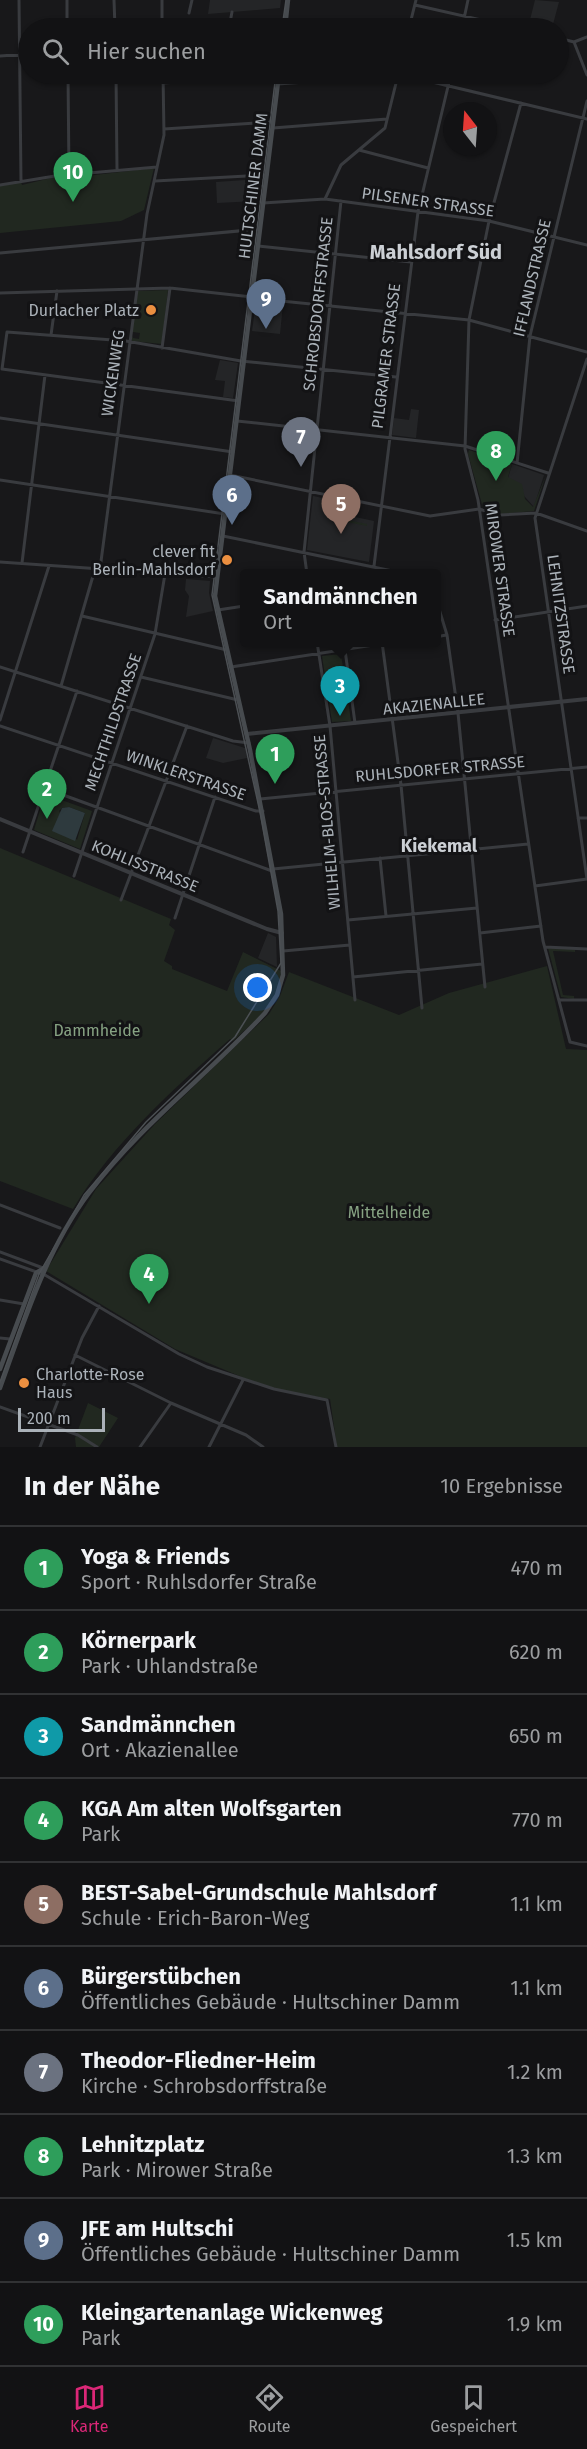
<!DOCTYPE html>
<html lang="de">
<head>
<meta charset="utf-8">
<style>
	body { margin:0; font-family:"Fira Sans",sans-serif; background:#1f2022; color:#f1f3f6 }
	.compass { position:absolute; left:443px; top:102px; width:54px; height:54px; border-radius:50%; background:#121214; box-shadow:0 2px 4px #0004; rotate:343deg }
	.scale { position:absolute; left:18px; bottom:15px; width:87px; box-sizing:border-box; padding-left:6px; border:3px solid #abb2b9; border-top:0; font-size:16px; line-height:21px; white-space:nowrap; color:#abb2b9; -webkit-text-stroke:4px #131315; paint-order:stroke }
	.you { position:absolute; left:258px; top:988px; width:21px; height:21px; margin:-15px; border:4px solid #fff; border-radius:50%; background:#1a73e8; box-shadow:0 0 0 9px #1a73e833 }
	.badge { display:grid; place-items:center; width:39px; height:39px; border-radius:50%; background:#db2777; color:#fff; font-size:20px; font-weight:700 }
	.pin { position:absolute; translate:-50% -50px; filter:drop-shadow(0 2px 3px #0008) }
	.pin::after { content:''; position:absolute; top:32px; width:21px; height:18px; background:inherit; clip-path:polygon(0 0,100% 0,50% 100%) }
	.popup { position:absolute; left:240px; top:569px; width:201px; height:78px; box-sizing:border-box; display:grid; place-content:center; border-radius:6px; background:#121214; filter:drop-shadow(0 2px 4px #0005); font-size:20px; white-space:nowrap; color:#9c9ea0 }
	.popup b { font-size:22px; color:#f1f3f6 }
	.popup::after { content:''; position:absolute; left:50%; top:100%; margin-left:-12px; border:12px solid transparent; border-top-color:#121214 }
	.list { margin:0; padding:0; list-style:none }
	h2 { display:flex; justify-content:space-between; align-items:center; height:78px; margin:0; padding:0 24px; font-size:26px }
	h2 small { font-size:20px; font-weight:400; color:#9c9ea0 }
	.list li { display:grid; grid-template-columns:39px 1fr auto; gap:18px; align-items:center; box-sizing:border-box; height:84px; padding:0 24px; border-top:2px solid #313234 }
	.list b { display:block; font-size:22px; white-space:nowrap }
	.list p { margin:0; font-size:20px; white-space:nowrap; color:#9c9ea0 }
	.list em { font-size:20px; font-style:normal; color:#9c9ea0 }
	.icon { flex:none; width:33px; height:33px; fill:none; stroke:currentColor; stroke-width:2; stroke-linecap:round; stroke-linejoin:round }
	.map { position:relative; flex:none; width:587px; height:1447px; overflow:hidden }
	.search { position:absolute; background:#121214; box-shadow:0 2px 4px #0004; left:18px; right:18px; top:18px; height:66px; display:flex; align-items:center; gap:15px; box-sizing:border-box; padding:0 21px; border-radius:33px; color:#9c9ea0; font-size:22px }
	.sheet { height:918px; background:#121214 }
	nav { display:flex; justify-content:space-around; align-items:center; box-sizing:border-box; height:84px; border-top:2px solid #313234; background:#121214; font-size:16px; color:#9c9ea0 }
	nav a { display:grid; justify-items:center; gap:3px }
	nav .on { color:#db2777 }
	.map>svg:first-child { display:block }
	.built { fill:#242527 }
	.green { fill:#212820; fill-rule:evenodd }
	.water { fill:#2e3a3e }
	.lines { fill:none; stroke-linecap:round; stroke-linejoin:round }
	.minor { stroke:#393b3f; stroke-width:3 }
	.tertiary { stroke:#393b3f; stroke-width:4 }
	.secondary { stroke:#474b4f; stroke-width:4.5 }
	.tram { stroke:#4c5054; stroke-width:1.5 }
	.poi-dot { fill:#eb8f40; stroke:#131315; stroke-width:2 }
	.labels { text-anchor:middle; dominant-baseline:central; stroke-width:6; stroke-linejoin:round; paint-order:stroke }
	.street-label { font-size:16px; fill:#abb2b9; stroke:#131315 }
	.poi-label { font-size:16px; fill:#abb2b9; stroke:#131315; text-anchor:end }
	.park-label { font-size:16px; fill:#87a383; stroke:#131315 }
	.neighbourhood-label { font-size:18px; font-weight:bold; fill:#ccd0d5; stroke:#131315 }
	.quarter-label { font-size:20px; font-weight:bold; fill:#ccd0d5; stroke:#131315 }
</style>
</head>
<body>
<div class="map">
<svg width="587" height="1447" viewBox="0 0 587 1447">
	<rect width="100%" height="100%" fill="#18181a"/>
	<path class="built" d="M210,0H281L280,8L208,14Z
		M535,0L559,2L552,28H528Z
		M261,179L258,201L217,203L216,182Z
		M256,302L283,304L280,334L252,331Z
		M220,360L238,363L233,398L223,397L225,381L215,380Z
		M411,409L419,410L416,438L392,435L394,418L409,420Z
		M512,464L544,475L534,507L508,478Z
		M313,496L357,505L355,517L374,521L369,562L307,550Z
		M186,579L210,581L209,593L213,611L186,617L189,596L185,590Z
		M213,738L245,748L247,758L223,763L206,758Z
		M268,933L276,937L277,967L258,958Z"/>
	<path class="green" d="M154,168L144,210L121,221L0,233V186L21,182L22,185L55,177L69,178Z
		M168,290L162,344L132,341L131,334L133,338L139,339L140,333L133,332L132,328L138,291Z
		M469,450L512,464L508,477L522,484L525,499L533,507L546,475L534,511L500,514L483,508L468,454Z
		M335,502L353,506L351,519L332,517L367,524V526L327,518L328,512L333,513Z
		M341,654L351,721L332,722L322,656Z
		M45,794L92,811L80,849L34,830ZM69,807L85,813L77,840L59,811L62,808Z
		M0,848L171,919L169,925L175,930L164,961L172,966V969L227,991L243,952L281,971C280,1002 254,1022 233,1041L230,1039C172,1090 113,1143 73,1209L0,1181Z
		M548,948L575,949V952L553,951L563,995L574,996V999L561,997Z
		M547,966L566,1049L587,1050V1447H337L330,1399L280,1390L244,1378L175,1349L46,1271L96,1189L155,1124L269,1014L280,996L289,972L399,1015L449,993Z
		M88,1403L118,1418L99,1447H76L75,1438Z"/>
	<path class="water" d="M69,807L85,813L75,841L52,831L62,808Z"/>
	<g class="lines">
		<path class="minor" d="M19,0L21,181
			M67,0V28
			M114,0L115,28
			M162,0V28
			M415,5L517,28
			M189,13L192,0
			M285,27L411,20
			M229,28L232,12
			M409,28L416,0
			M462,28L468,0
			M558,38L574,42
			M574,42L587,75
			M574,42L587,37
			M0,56L28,54
			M68,74L69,174
			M116,74L117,169
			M163,83L224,79L225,74
			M278,84L403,75L587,119
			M521,103L489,221L469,320L465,449L478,500L543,941L570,1042L587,1046
			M273,128L387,119
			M164,129L273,122
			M359,150L428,168
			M155,181L267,175
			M0,185L55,176L157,167
			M325,199L341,165L385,128L398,75
			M263,203L325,199L489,221L587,245
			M258,246L411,262
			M0,253L260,229
			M0,293L170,288L252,297
			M252,298L469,320L587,352
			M51,335L57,291
			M162,348L170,288
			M2,369L7,332L126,341L241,361L396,377
			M2,369L239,401
			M0,418L233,452
			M237,421L465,446L548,473
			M517,463L530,336L587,101
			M230,475L430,516L479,509L500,515L536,513L587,531
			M0,480L225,514
			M223,536L407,574
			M0,562L217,577
			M22,563L45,375
			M100,569L147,214L164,135L163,74
			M307,574L304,552L341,201
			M373,574L418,212L451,74
			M436,599L447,635L458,713L485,987
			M218,610L244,606
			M82,616L227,650
			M495,620L587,606
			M436,637L446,635
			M317,642L330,726L355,1000
			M382,642L401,785L422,1008
			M345,650L355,723
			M0,667L233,741L249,743
			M231,667L393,642
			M141,677L238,700
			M61,686L95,569
			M0,720L49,566
			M0,726L256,811H263
			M44,788L272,871
			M260,799L587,767
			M578,818H587
			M23,852L77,691
			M380,858L386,916
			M273,869L528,844
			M74,876L155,634L165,574
			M587,879L535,518L587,359
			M535,886L587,879
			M121,900L187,726
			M175,918L215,797
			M348,920L477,908
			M480,933L541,926
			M545,947L587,949
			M283,951L350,945
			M353,977L482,964
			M560,1000H587
			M0,1205L60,1228
			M0,1252L43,1268
			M0,1259L45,1275L179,1354L207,1367L274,1389L327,1400L336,1447
			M0,1300L24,1304
			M0,1338L10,1339
			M75,1355L171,1403L246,1435L263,1447
			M0,1407L78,1435L97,1447
			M40,1447L82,1338L99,1306
			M140,1447L171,1403
			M209,1447L243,1380"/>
		<path class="tertiary" d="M247,734L587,699
			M0,819L267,929L282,933"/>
		<path class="secondary" d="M285,28L288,0
			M0,1369L36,1273L46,1267
			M0,1388C24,1322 46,1250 89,1193C140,1125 208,1075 265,1013L277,995L283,975L281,914L250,750L215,596L279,74"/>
		<path class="tram" d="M282,28L286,0
			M0,1382L39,1274L84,1195L146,1122L235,1037L281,963L278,911L260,812L212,595L276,74"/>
	</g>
	<g class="poi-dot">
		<circle cx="151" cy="310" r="6"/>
		<circle cx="227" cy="560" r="6"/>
		<circle cx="24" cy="1383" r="6"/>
	</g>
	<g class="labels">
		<g class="street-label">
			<text transform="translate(253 186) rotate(-83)">HULTSCHINER DAMM</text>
			<text transform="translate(428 202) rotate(8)">PILSENER STRASSE</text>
			<text transform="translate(532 278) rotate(-77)">IFFLANDSTRASSE</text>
			<text transform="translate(318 304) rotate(-84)">SCHROBSDORFFSTRASSE</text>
			<text transform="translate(386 356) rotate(-83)">PILGRAMER STRASSE</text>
			<text transform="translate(113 373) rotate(-82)">WICKENWEG</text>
			<text transform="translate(500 570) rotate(82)">MIROWER STRASSE</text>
			<text transform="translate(561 614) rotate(82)">LEHNITZSTRASSE</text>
			<text transform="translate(434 704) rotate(-6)">AKAZIENALLEE</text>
			<text transform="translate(113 722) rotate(-71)">MECHTHILDSTRASSE</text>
			<text transform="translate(440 769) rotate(-5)">RUHLSDORFER STRASSE</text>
			<text transform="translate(186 775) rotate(19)">WINKLERSTRASSE</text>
			<text transform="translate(327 822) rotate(-95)">WILHELM-BLOS-STRASSE</text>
			<text transform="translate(145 866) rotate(22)">KOHLISSTRASSE</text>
		</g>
		<g class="poi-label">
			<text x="139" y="310">Durlacher Platz</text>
			<text x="215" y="551">clever fit<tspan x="215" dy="18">Berlin-Mahlsdorf</tspan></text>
			<text x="36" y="1374" text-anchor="start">Charlotte-Rose<tspan x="36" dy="18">Haus</tspan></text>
		</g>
		<g class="park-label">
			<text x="97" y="1030">Dammheide</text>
			<text x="389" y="1212">Mittelheide</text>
		</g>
		<g class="neighbourhood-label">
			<text x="439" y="846">Kiekemal</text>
		</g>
		<g class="quarter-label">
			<text x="436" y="252">Mahlsdorf Süd</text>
		</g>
	</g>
</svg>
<svg class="compass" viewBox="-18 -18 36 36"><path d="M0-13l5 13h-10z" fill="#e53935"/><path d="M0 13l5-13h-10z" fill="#9c9ea0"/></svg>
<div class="scale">200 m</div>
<div class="you"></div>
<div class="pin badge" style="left:275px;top:784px;background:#2e9e5b">1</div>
<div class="pin badge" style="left:47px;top:819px;background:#2e9e5b">2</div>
<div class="pin badge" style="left:340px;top:716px;background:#0f9aa8">3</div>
<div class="popup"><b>Sandmännchen</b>Ort</div>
<div class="pin badge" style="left:149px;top:1304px;background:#2e9e5b">4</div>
<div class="pin badge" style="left:341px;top:534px;background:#8d6e63">5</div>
<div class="pin badge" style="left:232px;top:525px;background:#5c6f8a">6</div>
<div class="pin badge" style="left:301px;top:467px;background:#6b7280">7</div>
<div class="pin badge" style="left:496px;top:481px;background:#2e9e5b">8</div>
<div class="pin badge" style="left:266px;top:329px;background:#5c6f8a">9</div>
<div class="pin badge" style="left:73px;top:202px;background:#2e9e5b">10</div>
<div class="search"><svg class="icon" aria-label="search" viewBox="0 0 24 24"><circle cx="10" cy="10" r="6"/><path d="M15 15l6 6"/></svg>Hier suchen</div>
</div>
<section class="sheet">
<h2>In der Nähe<small>10 Ergebnisse</small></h2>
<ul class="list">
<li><span class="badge" style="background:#2e9e5b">1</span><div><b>Yoga &amp; Friends</b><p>Sport · Ruhlsdorfer Straße</p></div><em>470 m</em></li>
<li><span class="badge" style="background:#2e9e5b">2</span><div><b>Körnerpark</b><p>Park · Uhlandstraße</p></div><em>620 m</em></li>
<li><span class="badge" style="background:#0f9aa8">3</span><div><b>Sandmännchen</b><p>Ort · Akazienallee</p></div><em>650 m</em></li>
<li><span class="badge" style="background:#2e9e5b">4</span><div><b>KGA Am alten Wolfsgarten</b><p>Park</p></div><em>770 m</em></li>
<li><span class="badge" style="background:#8d6e63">5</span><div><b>BEST-Sabel-Grundschule Mahlsdorf</b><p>Schule · Erich-Baron-Weg</p></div><em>1.1 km</em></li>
<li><span class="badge" style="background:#5c6f8a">6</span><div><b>Bürgerstübchen</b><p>Öffentliches Gebäude · Hultschiner Damm</p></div><em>1.1 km</em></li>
<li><span class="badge" style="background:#6b7280">7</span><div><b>Theodor-Fliedner-Heim</b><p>Kirche · Schrobsdorffstraße</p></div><em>1.2 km</em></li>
<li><span class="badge" style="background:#2e9e5b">8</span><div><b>Lehnitzplatz</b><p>Park · Mirower Straße</p></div><em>1.3 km</em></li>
<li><span class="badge" style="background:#5c6f8a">9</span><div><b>JFE am Hultschi</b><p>Öffentliches Gebäude · Hultschiner Damm</p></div><em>1.5 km</em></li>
<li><span class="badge" style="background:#2e9e5b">10</span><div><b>Kleingartenanlage Wickenweg</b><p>Park</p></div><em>1.9 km</em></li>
</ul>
</section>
<nav>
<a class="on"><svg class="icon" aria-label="map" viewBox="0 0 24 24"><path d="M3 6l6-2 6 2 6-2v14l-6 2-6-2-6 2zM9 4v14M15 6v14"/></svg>Karte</a>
<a><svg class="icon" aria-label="directions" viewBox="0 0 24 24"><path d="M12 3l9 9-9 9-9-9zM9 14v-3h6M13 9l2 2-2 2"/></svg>Route</a>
<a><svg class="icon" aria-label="saved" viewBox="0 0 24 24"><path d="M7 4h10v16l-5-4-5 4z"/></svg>Gespeichert</a>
</nav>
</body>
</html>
